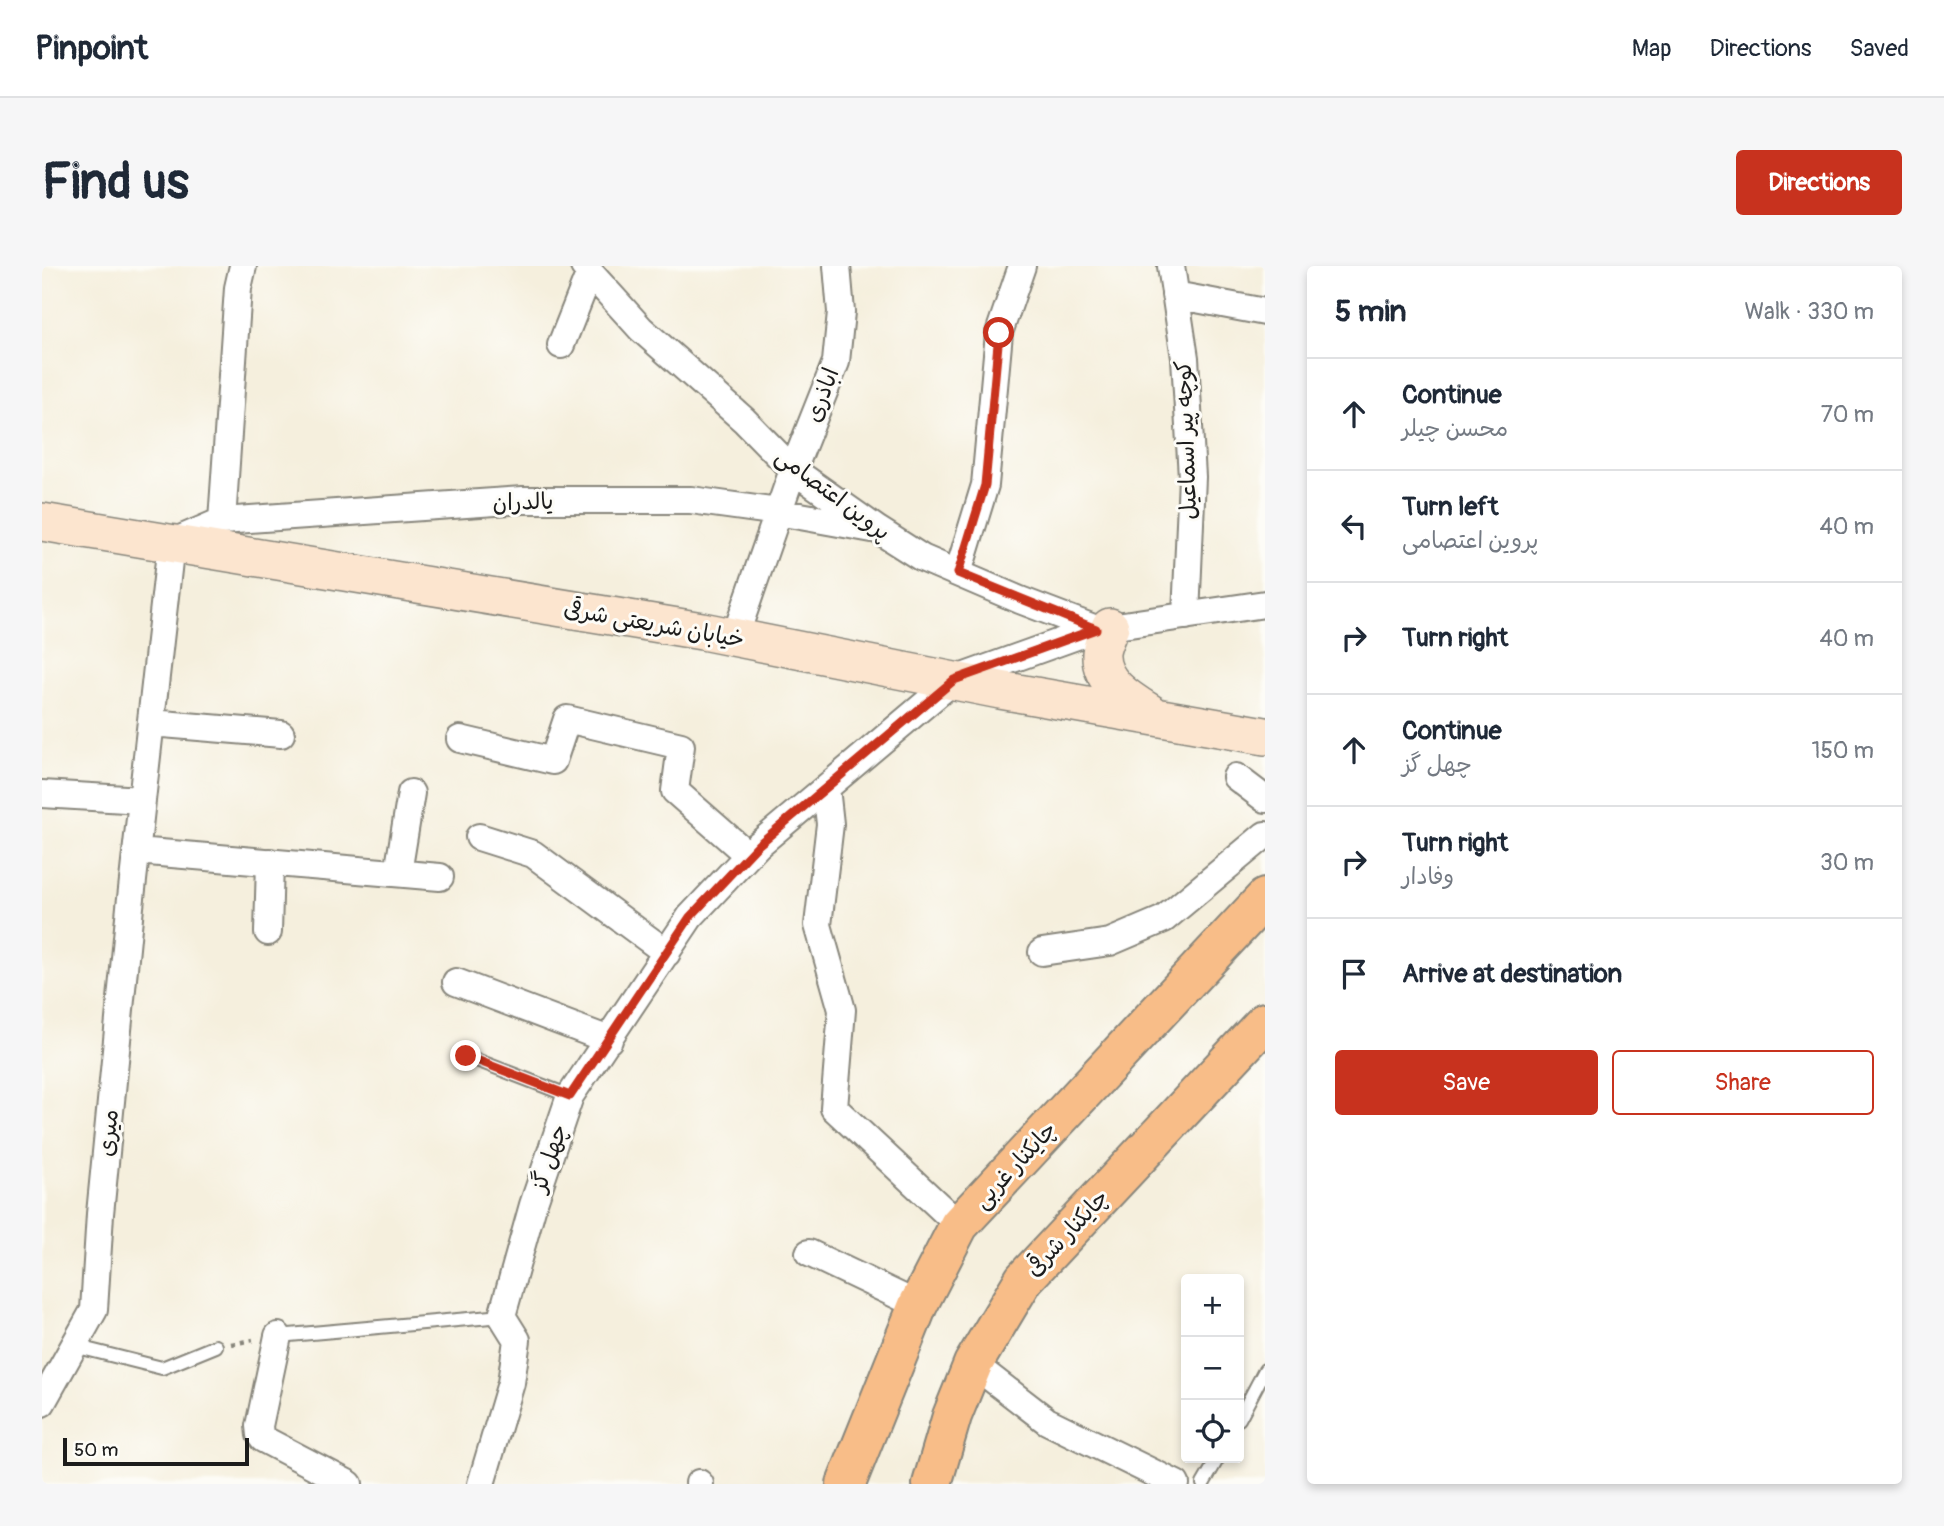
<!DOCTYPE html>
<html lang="en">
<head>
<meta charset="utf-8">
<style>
	body { margin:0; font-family:Pangolin,"Playpen Sans Arabic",sans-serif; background:#f6f6f7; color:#1f2937 }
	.controls { position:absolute; right:21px; bottom:21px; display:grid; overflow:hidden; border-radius:7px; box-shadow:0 4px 10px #0003 }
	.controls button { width:63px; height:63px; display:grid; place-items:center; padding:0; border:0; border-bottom:2px solid #e0e1e3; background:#fff; color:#1f2937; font:35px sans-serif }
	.scale { position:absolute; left:21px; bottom:18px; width:186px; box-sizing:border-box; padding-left:7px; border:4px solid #1c1c1c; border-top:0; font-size:19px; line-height:24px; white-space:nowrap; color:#1c1c1c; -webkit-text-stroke:5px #fdfcf7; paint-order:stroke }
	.stop { position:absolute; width:21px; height:21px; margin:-16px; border:5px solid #c8321e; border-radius:50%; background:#fff }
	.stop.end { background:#c8321e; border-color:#fff; box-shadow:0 2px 7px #0008 }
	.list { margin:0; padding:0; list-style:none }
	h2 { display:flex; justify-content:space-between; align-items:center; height:91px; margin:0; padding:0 28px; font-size:30px }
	h2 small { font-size:23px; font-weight:400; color:#747a83 }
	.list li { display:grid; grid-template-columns:46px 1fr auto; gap:21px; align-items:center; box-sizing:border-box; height:112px; padding:0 28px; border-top:2px solid #e0e1e3 }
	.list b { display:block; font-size:26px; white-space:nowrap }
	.list p { margin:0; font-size:23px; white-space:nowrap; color:#747a83 }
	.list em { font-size:23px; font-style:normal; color:#747a83 }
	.actions { display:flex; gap:14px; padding:21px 28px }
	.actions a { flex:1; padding:16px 0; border:2px solid #c8321e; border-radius:7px; text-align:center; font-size:24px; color:#c8321e }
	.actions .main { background:#c8321e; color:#fff }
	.icon { flex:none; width:38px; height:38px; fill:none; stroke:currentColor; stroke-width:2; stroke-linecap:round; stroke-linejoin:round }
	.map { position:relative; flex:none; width:1223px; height:1218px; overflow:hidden; border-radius:7px }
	header { display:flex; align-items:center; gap:42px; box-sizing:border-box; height:98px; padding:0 35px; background:#fff; border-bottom:2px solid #e0e1e3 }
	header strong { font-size:33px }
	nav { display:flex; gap:38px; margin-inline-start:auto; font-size:24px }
	.intro { display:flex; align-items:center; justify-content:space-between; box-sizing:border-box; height:168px; padding:0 42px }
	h1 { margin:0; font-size:49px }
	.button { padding:18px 32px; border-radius:7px; background:#c8321e; color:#fff; font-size:24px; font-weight:700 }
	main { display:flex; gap:42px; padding:0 42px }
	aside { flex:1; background:#fff; border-radius:7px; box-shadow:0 4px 10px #0003 }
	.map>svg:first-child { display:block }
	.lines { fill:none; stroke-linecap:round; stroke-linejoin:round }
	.lane-casing { stroke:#88867c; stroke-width:16 }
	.street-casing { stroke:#88867c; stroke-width:30 }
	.secondary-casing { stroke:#88867c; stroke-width:40 }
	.primary-casing { stroke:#88867c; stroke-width:42 }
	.path { stroke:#88867c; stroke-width:4.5; stroke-dasharray:5 5; stroke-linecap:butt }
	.lane { stroke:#fff; stroke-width:12 }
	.street { stroke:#fff; stroke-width:26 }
	.secondary { stroke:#fce5cf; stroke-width:37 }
	.primary { stroke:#f8bd88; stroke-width:38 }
	.route { stroke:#c8321e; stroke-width:9 }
	.labels { text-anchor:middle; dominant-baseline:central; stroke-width:6; stroke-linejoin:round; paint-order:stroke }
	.street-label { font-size:23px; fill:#1c1c1c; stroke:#fdfcf7 }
</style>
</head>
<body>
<header>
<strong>Pinpoint</strong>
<nav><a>Map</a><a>Directions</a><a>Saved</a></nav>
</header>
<div class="intro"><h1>Find us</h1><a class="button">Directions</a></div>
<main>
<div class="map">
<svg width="1223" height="1218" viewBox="0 0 1223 1218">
	<rect width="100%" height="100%" fill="#fdfcf7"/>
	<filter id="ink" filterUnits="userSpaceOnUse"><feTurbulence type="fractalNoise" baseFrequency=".0143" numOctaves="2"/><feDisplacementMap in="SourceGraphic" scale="14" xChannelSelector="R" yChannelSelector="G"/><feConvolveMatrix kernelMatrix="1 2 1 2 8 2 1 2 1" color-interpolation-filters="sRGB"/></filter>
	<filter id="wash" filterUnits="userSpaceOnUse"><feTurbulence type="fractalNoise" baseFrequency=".00686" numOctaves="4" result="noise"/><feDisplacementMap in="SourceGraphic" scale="28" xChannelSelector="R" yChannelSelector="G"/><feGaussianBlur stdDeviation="1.57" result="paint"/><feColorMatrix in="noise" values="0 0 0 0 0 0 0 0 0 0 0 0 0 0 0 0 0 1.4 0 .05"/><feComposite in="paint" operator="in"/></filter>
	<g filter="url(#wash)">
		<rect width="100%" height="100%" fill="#f5efdd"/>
	</g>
	<g filter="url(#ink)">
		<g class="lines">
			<defs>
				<path id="lane" d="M424,790L528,830
					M236,1070L460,1050
					M32,1080L120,1102L174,1080
					M1197,1153L1223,1104
					M1161,1218L1176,1192"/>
				<path id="street" d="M542,0L599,63L702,154L751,204L836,264L880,292L978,334L1054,363
					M1129,0L1143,92L1150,211L1144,350
					M1133,29L1223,46
					M519,79L548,6
					M180,255L196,22L201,0
					M916,307L943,219L957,67L980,0
					M693,371L751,204L794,96L799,46L795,0
					M109,457L239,468
					M418,473L511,495L525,453L639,480L633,525L706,589
					M1194,511L1223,533
					M784,522L788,558L776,659L800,744L792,842L917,959
					M0,528L100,534
					M437,571L491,588L625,687
					M95,585L398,611
					M356,607L369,527
					M226,666L228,596
					M1000,686L1068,676L1122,653L1223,569
					M414,716L567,774
					M767,987L876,1039
					M236,1070L217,1160L218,1169L221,1173L307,1218
					M931,1098L1005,1155L1134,1218
					M0,1137L52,1044L58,948L88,641L129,277L180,255L481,234H649L736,246L836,264
					M657,1217L658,1218
					M439,1218L469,1117L475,1074L460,1050L491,939L528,830L648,651L716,579L912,414L1054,363L1223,338"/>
				<path id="secondary" d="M0,256L660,365L958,424L1223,470
					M1068,361C1065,369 1060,378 1059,387C1057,417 1089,435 1110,448"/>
				<path id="primary" d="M804,1218L876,1039L917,959L1223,632
					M890,1218L910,1150L931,1098L982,1013L1223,756"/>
			</defs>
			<use href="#lane" class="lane-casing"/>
			<use href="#street" class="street-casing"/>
			<use href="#secondary" class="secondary-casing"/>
			<use href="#primary" class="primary-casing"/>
			<path class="path" d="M189,1078L211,1074"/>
			<use href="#lane" class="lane"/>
			<use href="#street" class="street"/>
			<use href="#secondary" class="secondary"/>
			<use href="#primary" class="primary"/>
		</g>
	</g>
	<g class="lines" filter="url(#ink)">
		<path class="route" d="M424,790L528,830L648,651L716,579L912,414L1054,363L916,307L943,219L957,67"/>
	</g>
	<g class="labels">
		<g class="street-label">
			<text transform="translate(780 129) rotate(-69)">اباذری</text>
			<text transform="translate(1144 174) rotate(-92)">کوچه پیر اسماعیل</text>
			<text transform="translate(791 228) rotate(37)">پروین اعتصامی</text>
			<text transform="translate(481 236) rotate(-2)">یالدران</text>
			<text transform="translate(612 358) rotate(10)">خیابان شریعتی شرقی</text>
			<text transform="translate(66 867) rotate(-84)">میری</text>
			<text transform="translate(507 892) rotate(-71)">چهل گز</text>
			<text transform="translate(973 899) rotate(-47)">چایکنار غربی</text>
			<text transform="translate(1025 967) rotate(-47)">چایکنار شرقی</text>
		</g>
	</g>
</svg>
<div class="controls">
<button>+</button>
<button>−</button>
<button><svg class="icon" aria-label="locate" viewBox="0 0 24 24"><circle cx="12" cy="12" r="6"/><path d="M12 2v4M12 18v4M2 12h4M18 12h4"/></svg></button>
</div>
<div class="scale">50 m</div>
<div class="stop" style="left:957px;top:67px"></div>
<div class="stop end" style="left:424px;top:790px"></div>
</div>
<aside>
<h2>5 min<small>Walk · 330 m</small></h2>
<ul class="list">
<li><svg class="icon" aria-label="ahead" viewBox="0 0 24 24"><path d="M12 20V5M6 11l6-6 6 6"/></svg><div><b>Continue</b><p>محسن چیلر</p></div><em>70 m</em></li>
<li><svg class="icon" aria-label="left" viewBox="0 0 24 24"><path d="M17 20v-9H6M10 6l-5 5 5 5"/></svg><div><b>Turn left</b><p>پروین اعتصامی</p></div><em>40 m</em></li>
<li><svg class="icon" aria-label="right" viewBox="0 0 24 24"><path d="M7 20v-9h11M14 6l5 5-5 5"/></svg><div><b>Turn right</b></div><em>40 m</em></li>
<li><svg class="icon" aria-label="ahead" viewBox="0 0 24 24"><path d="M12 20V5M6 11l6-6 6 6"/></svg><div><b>Continue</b><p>چهل گز</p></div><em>150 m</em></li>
<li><svg class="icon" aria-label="right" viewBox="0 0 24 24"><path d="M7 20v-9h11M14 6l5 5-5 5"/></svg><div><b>Turn right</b><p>وفادار</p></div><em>30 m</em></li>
<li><svg class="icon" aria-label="arrive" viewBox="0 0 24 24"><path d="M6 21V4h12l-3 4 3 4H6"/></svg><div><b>Arrive at destination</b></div></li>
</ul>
<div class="actions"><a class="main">Save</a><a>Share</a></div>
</aside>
</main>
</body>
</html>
